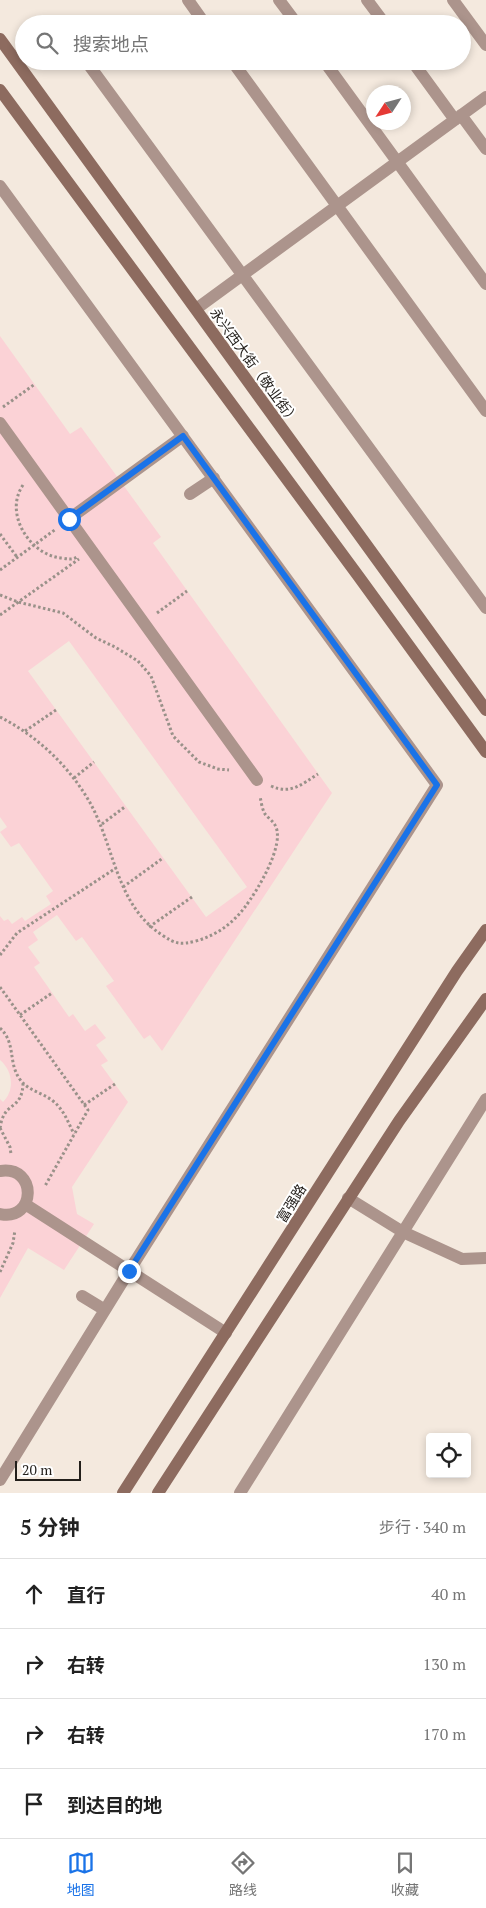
<!DOCTYPE html>
<html lang="zh">
<head>
<meta charset="utf-8">
<style>
	body { margin:0; font-family:"PT Serif","Noto Sans SC",serif; background:#f6f6f6; color:#222 }
	.controls { position:absolute; right:15px; bottom:15px; display:grid; overflow:hidden; border-radius:5px; box-shadow:0 2px 8px #0003 }
	.controls button { width:45px; height:45px; display:grid; place-items:center; padding:0; border:0; border-bottom:1px solid #e0e0e0; background:#fff; color:#222; font:25px sans-serif }
	.compass { position:absolute; left:366px; top:85px; width:45px; height:45px; border-radius:50%; background:#fff; box-shadow:0 2px 8px #0003; rotate:234deg }
	.scale { position:absolute; left:15px; bottom:12px; width:66px; box-sizing:border-box; padding-left:5px; border:2px solid #231f1b; border-top:0; font-size:14px; line-height:18px; white-space:nowrap; color:#231f1b; -webkit-text-stroke:4px #fff; paint-order:stroke }
	.stop { position:absolute; width:15px; height:15px; margin:-11px; border:4px solid #1a73e8; border-radius:50%; background:#fff }
	.stop.end { background:#1a73e8; border-color:#fff; box-shadow:0 1px 5px #0008 }
	.list { margin:0; padding:0; list-style:none }
	h2 { display:flex; justify-content:space-between; align-items:center; height:65px; margin:0; padding:0 20px; font-size:21px }
	h2 small { font-size:16px; font-weight:400; color:#767676 }
	.list li { display:grid; grid-template-columns:32px 1fr auto; gap:15px; align-items:center; box-sizing:border-box; height:70px; padding:0 20px; border-top:1px solid #e0e0e0 }
	.list b { display:block; font-size:19px; white-space:nowrap }
	.list em { font-size:16px; font-style:normal; color:#767676 }
	.icon { flex:none; width:28px; height:28px; fill:none; stroke:currentColor; stroke-width:2; stroke-linecap:round; stroke-linejoin:round }
	.map { position:relative; flex:none; width:486px; height:1493px; overflow:hidden }
	.search { position:absolute; background:#fff; box-shadow:0 2px 8px #0003; left:15px; right:15px; top:15px; height:55px; display:flex; align-items:center; gap:12px; box-sizing:border-box; padding:0 18px; border-radius:28px; color:#767676; font-size:19px }
	.sheet { height:345px; background:#fff }
	nav { display:flex; justify-content:space-around; align-items:center; box-sizing:border-box; height:70px; border-top:1px solid #e0e0e0; background:#fff; font-size:14px; color:#767676 }
	nav a { display:grid; justify-items:center; gap:2px }
	nav .on { color:#1a73e8 }
	.map>svg:first-child { display:block }
	.green { fill:#fbd2d6; fill-rule:evenodd }
	.lines { fill:none; stroke-linecap:round; stroke-linejoin:round }
	.path { stroke:#999189; stroke-width:3; stroke-dasharray:2.5 2.5; stroke-linecap:butt }
	.service { stroke:#ac948c; stroke-width:12 }
	.secondary { stroke:#8d6b5f; stroke-width:12 }
	.route { stroke:#1a73e8; stroke-width:6 }
	.labels { text-anchor:middle; dominant-baseline:central; stroke-width:4; stroke-linejoin:round; paint-order:stroke }
	.street-label { font-size:14px; fill:#231f1b; stroke:#fff }
</style>
</head>
<body>
<div class="map">
<svg width="486" height="1493" viewBox="0 0 486 1493">
	<rect width="100%" height="100%" fill="#f4e9de"/>
	<path class="green" d="M0,336L70,434L81,427L161,537L153,543L332,793L162,1051L150,1035L144,1039L106,986L114,981L82,937L76,941L57,915L33,932L38,940L28,947L40,963L34,967L69,1017L73,1014L85,1031L95,1024L106,1038L96,1045L108,1061L101,1065L128,1102L72,1187L77,1214L94,1224L64,1270L28,1248L0,1298V1099L3,1102C15,1090 13,1071 0,1060V916L4,921L8,919L12,924L22,917L25,921L51,904L46,896L53,891L19,843L11,847L0,832L7,827L0,817ZM69,641L247,887L206,917L28,671Z"/>
	<g class="lines">
		<path class="path" d="M3,407L35,384
			M23,485C3,514 31,556 62,558C68,559 72,560 77,557
			M0,534L17,557
			M0,570L56,529
			M0,595L18,602L63,613L96,638L115,647L138,661L151,676L173,736L199,762L218,769L229,770
			M157,613L187,591
			M0,615L79,559
			M0,717C37,736 68,765 89,801C115,846 115,904 162,935C175,944 181,945 196,941C217,935 232,924 245,907C257,891 286,844 275,825C273,821 268,818 265,814C262,809 261,801 260,796
			M25,731L56,710
			M74,778L94,762
			M271,786C291,795 302,784 318,774
			M102,824L126,806
			M123,887L163,858
			M149,927L192,897
			M0,955L17,933L116,868
			M0,987L88,1110L45,1186
			M20,1015L52,993
			M0,1028C16,1043 8,1061 19,1078C27,1091 42,1092 53,1101C64,1110 68,1122 74,1134
			M84,1105L115,1084
			M0,1128C1,1125 1,1120 3,1117C9,1103 22,1107 23,1084
			M0,1128L10,1147L11,1154
			M0,1272L13,1243L15,1230"/>
		<path class="service" d="M188,0L205,24
			M279,0L297,24
			M367,0L385,24
			M453,0L486,45
			M86,61L486,608
			M232,61L486,411
			M324,61L486,284
			M412,61L455,120
			M461,115L486,149
			M0,186L437,785L129,1271L0,1480
			M196,309L486,97
			M0,423L257,780
			M190,494L214,478
			M69,519L183,436
			M0,1171C38,1165 36,1222 0,1214
			M348,1198L403,1232L462,1259L486,1258
			M25,1204L226,1333
			M82,1296L105,1310
			M240,1493L486,1099"/>
		<path class="secondary" d="M0,39L486,710
			M0,90L359,577L486,752
			M123,1493L457,971L486,930
			M158,1493L399,1121L486,999"/>
	</g>
	<g class="lines">
		<path class="route" d="M69,519L183,436L437,785L129,1271"/>
	</g>
	<g class="labels">
		<g class="street-label">
			<text transform="translate(255 366) rotate(54)">永兴西大街（敬业街）</text>
			<text transform="translate(291 1203) rotate(-58)">富强路</text>
		</g>
	</g>
</svg>
<div class="controls">
<button><svg class="icon" aria-label="locate" viewBox="0 0 24 24"><circle cx="12" cy="12" r="6"/><path d="M12 2v4M12 18v4M2 12h4M18 12h4"/></svg></button>
</div>
<svg class="compass" viewBox="-18 -18 36 36"><path d="M0-13l5 13h-10z" fill="#e53935"/><path d="M0 13l5-13h-10z" fill="#767676"/></svg>
<div class="scale">20 m</div>
<div class="stop" style="left:69px;top:519px"></div>
<div class="stop end" style="left:129px;top:1271px"></div>
<div class="search"><svg class="icon" aria-label="search" viewBox="0 0 24 24"><circle cx="10" cy="10" r="6"/><path d="M15 15l6 6"/></svg>搜索地点</div>
</div>
<section class="sheet">
<h2>5 分钟<small>步行 · 340 m</small></h2>
<ul class="list">
<li><svg class="icon" aria-label="ahead" viewBox="0 0 24 24"><path d="M12 20V5M6 11l6-6 6 6"/></svg><div><b>直行</b></div><em>40 m</em></li>
<li><svg class="icon" aria-label="right" viewBox="0 0 24 24"><path d="M7 20v-9h11M14 6l5 5-5 5"/></svg><div><b>右转</b></div><em>130 m</em></li>
<li><svg class="icon" aria-label="right" viewBox="0 0 24 24"><path d="M7 20v-9h11M14 6l5 5-5 5"/></svg><div><b>右转</b></div><em>170 m</em></li>
<li><svg class="icon" aria-label="arrive" viewBox="0 0 24 24"><path d="M6 21V4h12l-3 4 3 4H6"/></svg><div><b>到达目的地</b></div></li>
</ul>
</section>
<nav>
<a class="on"><svg class="icon" aria-label="map" viewBox="0 0 24 24"><path d="M3 6l6-2 6 2 6-2v14l-6 2-6-2-6 2zM9 4v14M15 6v14"/></svg>地图</a>
<a><svg class="icon" aria-label="directions" viewBox="0 0 24 24"><path d="M12 3l9 9-9 9-9-9zM9 14v-3h6M13 9l2 2-2 2"/></svg>路线</a>
<a><svg class="icon" aria-label="saved" viewBox="0 0 24 24"><path d="M7 4h10v16l-5-4-5 4z"/></svg>收藏</a>
</nav>
</body>
</html>
